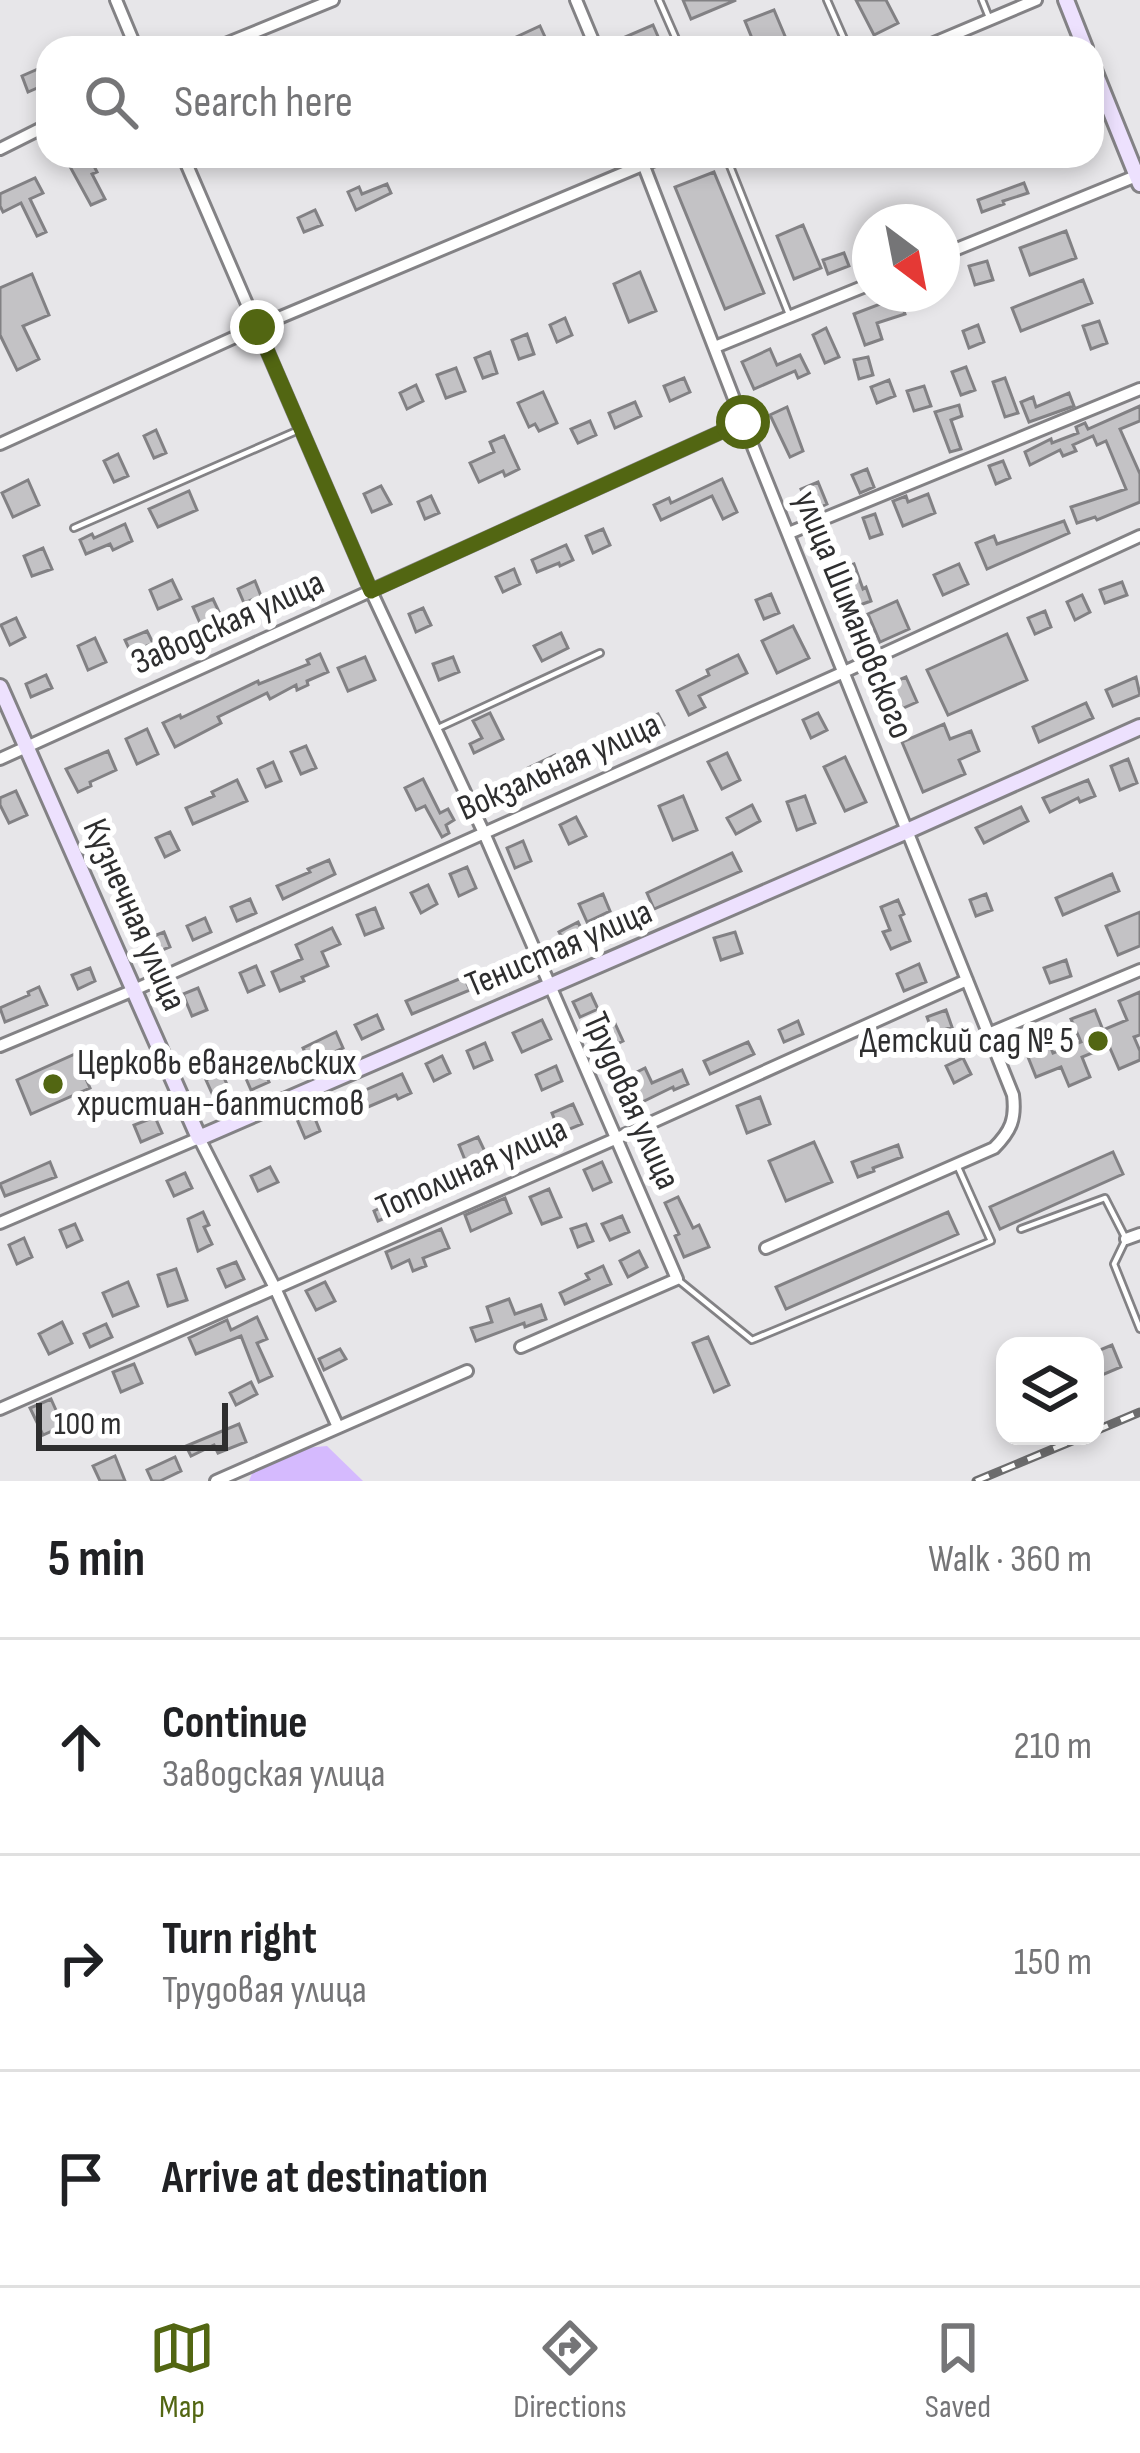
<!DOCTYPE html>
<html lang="en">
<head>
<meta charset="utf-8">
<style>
	body { margin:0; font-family:"Sofia Sans Condensed",sans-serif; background:#f2f2f2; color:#202124 }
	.controls { position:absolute; right:36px; bottom:36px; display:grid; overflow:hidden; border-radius:24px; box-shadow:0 6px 18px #0003 }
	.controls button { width:108px; height:108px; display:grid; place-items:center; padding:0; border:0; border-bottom:3px solid #e0e0e0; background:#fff; color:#202124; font:60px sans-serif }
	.compass { position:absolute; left:852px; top:204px; width:108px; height:108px; border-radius:50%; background:#fff; box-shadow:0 6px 18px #0003; rotate:148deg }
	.scale { position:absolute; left:36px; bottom:30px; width:192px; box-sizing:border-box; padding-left:12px; border:6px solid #2e2e2f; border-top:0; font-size:33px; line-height:42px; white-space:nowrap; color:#2e2e2f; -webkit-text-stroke:9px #fff; paint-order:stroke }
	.stop { position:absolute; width:36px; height:36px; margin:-27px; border:9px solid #526612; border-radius:50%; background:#fff }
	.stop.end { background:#526612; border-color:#fff; box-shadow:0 3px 12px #0008 }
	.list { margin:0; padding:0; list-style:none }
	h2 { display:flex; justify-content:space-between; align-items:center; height:156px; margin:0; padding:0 48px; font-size:51px }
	h2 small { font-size:39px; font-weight:400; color:#757577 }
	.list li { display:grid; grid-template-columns:78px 1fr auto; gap:36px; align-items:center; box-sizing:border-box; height:216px; padding:0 48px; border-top:3px solid #e0e0e0 }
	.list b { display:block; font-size:45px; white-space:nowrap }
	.list p { margin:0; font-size:39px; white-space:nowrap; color:#757577 }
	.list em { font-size:39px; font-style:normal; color:#757577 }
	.icon { flex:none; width:66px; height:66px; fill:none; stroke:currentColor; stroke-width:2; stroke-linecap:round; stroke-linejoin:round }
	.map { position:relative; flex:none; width:1140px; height:1481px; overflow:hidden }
	.search { position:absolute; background:#fff; box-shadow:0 6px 18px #0003; left:36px; right:36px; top:36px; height:132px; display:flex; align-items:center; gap:30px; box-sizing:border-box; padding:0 42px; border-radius:36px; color:#757577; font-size:45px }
	.sheet { height:804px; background:#fff }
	nav { display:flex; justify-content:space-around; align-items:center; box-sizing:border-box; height:168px; border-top:3px solid #e0e0e0; background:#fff; font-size:33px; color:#757577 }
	nav a { display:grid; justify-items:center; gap:6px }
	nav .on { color:#526612 }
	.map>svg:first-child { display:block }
	.green { fill:#d5bafe }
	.building { fill:#c3c2c5; stroke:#828184; stroke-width:3 }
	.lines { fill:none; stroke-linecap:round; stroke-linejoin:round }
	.lane-casing { stroke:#838285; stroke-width:10 }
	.street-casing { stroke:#838285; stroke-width:16 }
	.secondary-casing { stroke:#838285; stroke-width:20 }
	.lane { stroke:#fff; stroke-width:4.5 }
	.street { stroke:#fff; stroke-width:10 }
	.secondary { stroke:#ede1fe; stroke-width:14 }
	.rail-casing { stroke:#6c6c6d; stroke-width:9 }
	.rail { stroke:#fff; stroke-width:4.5; stroke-dasharray:14; stroke-linecap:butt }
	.route { stroke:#526612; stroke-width:15 }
	.poi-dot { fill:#526612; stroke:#fff; stroke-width:4.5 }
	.labels { text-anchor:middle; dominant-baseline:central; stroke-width:12; stroke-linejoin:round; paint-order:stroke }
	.street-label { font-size:36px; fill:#2e2e2f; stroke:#fff }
	.poi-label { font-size:36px; fill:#2e2e2f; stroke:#fff; text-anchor:end }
</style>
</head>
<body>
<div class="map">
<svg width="1140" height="1481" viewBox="0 0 1140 1481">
	<rect width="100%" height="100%" fill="#e7e6e9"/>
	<path class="green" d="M327,1446L363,1481H249L261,1452Z"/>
	<path class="building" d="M683,0H736L691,19Z
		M856,0H886L898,23L874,35Z
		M774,10L790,48H756L745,21Z
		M653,25L663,48H621L618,40Z
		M540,26L550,48H516L512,39Z
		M38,69L44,85L28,92L22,76Z
		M83,156H89L97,172L92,174L105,199L91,205L68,163Z
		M714,172L764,293L725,309L675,187Z
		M35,178L43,193L30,199L46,232L37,236L21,203L3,212L0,206V194Z
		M1024,183L1028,193L1003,201L1004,204L982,212L978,200Z
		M387,184L391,193L356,210L348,192L359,187L362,194Z
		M315,210L322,225L304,232L298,218Z
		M803,225L821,268L794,279L777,236Z
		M1066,231L1076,258L1030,275L1020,248Z
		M844,253L849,266L828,274L823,260Z
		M987,261L993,280L975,285L969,266Z
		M640,272L656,311L629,322L614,284Z
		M32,274L49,315L23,326L39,359L17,370L0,335V288Z
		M1083,280L1092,303L1021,331L1012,308Z
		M898,294L905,314L877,323L882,339L865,345L854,314L883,303L881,299Z
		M565,318L572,335L557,342L550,325Z
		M1099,321L1107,343L1091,349L1083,326Z
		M978,325L984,342L969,348L963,331Z
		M826,328L839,357L825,363L813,335Z
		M527,334L534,354L519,359L512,340Z
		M770,349L777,365L800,355L809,373L798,378L795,371L754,389L742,362Z
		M490,352L497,373L483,378L475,358Z
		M868,357L873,375L859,379L854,360Z
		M966,367L975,390L961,395L952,372Z
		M456,368L465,391L446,398L437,375Z
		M684,378L690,392L670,401L664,386Z
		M1005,378L1018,413L1005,417L993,382Z
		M889,380L895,396L877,403L871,387Z
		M416,385L423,401L407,409L400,393Z
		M924,386L931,406L914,411L907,391Z
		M543,392L557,423L539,431L535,424L529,427L518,403Z
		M1069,393L1074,406L1029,422L1021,402L1033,397L1036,407Z
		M635,402L641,416L615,428L609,413Z
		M959,405L962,416L951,420L961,449L950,452L935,412Z
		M1140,406V421L1120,429L1140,474V502L1097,520L1095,517L1077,523L1071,507L1126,489L1106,441L1097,445L1093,436L1073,445L1076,451L1063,456L1060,450L1030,465L1025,452L1051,439L1052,443L1078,433L1076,427L1085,423L1088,429Z
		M787,407L803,451L790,457L770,415Z
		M590,421L596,435L578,443L571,429Z
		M156,430L166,453L154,458L144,436Z
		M504,436L519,469L505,476L503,471L479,482L470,463L494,452L490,442Z
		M118,454L128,476L114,482L104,461Z
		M1003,461L1010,478L996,484L989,466Z
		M867,469L874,487L860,493L852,475Z
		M722,479L737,512L723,519L712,496L661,520L654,505L669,498L671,503Z
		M28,480L39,505L13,517L2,493Z
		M818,482L827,504L810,512L801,489Z
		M381,486L391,504L372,512L364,494Z
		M189,491L197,510L158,527L149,509Z
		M928,494L935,513L903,526L893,501L906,496L908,502Z
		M431,496L439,513L425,519L418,502Z
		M875,514L882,534L870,538L863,518Z
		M1064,521L1069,533L987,569L976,543L994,536L997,544Z
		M125,524L132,541L113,550L110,544L86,554L80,540L92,534L94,538Z
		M603,529L610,545L593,553L586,536Z
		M566,545L573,560L560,566L559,563L537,572L532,560Z
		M43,548L52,569L32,576L24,556Z
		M854,564L863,589L866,587L871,601L857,606L848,581L841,583L836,570Z
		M959,564L968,584L943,595L934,575Z
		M514,569L520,584L503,592L496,577Z
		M172,580L181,599L158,609L150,590Z
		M255,581L261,596L244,603L238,589Z
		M1122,582L1127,595L1105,603L1100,590Z
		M771,594L779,613L764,619L756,600Z
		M1082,595L1090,612L1075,620L1067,602Z
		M213,599L220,614L200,623L193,607Z
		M897,601L909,629L880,642L868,614Z
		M423,608L431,625L416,632L409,614Z
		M1045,611L1051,627L1035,634L1028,618Z
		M16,618L25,637L10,645L1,625Z
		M793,626L809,658L777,673L762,641Z
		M147,631L153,643L131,653L125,640Z
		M561,633L568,648L542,661L534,646Z
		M1007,634L1027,680L948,715L927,670Z
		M95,638L106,662L88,670L78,646Z
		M320,654L328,672L307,681L308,685L297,690L296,685L270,699L267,693L218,717L221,723L175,747L163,723L180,715L181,718L258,681L259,684L309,664L307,660Z
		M738,655L747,673L699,696L705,707L689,715L677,691L709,675L707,670Z
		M365,657L375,680L348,691L338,668Z
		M453,657L459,672L439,680L433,664Z
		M46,675L52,688L31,697L26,684Z
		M906,677L917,702L892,713L881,687Z
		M1136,677L1140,695L1113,706L1106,690Z
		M1086,703L1093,718L1039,742L1033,727Z
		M490,713L503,739L474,753L470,744L482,738L473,721Z
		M818,713L827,730L811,738L803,720Z
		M658,714L664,725L614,750L608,739Z
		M944,724L950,739L971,731L979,751L959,760L965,774L923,792L902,742Z
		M147,729L158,754L137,764L126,739Z
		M306,746L316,768L301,774L291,752Z
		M587,747L593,759L536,785L528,768L555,755L558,761Z
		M108,751L116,770L90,782L91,786L78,792L66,769Z
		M727,753L740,780L722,789L708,762Z
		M845,757L866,802L845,811L824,767Z
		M1128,759L1137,783L1120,790L1111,766Z
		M273,762L281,781L266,787L258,769Z
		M423,779L440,813L448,809L454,820L446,825L449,833L442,837L425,806L416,810L405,788Z
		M237,780L247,801L193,824L186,808L214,796L212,792Z
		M1088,780L1095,796L1080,802L1078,798L1050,812L1043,798Z
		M506,786L511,798L491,806L486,794Z
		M16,791L27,815L9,823L0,805V798Z
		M683,796L697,830L673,840L659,806Z
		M805,796L815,823L797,830L787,802Z
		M752,805L760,821L736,834L727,818Z
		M1021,807L1028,821L984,843L976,828Z
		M576,817L586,836L569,844L560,825Z
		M170,832L179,850L165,857L156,838Z
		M523,841L531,861L515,868L507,848Z
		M732,853L741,871L654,909L647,893Z
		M329,860L335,874L283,899L277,886L310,872L308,869Z
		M467,867L476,888L459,896L450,874Z
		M1112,874L1119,891L1063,915L1056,898Z
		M428,885L437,904L421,913L411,893Z
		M603,894L610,911L587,922L579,904Z
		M986,894L992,910L976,916L970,900Z
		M250,899L256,913L237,921L231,907Z
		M898,900L904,914L900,916L910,941L891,949L883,932L890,930L881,907Z
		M375,908L383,928L365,935L357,915Z
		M1140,912V946L1118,955L1106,926Z
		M205,918L211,932L193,940L187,926Z
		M578,922L586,939L568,949L559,932Z
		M332,928L340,944L322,952L328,966L302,977L304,981L280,991L272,972L302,959L296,945Z
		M164,932L170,947L147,956L141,941Z
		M735,932L742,953L721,960L714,938Z
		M1066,960L1071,976L1050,983L1044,968Z
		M919,964L926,982L904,991L897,974Z
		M256,966L264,985L248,992L240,973Z
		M90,968L95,981L78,989L72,975Z
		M464,977L470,990L412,1014L406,1001Z
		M39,987L47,1005L5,1022L0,1008L29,995L28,992Z
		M198,988L207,1010L192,1016L183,994Z
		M1140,992V1035L1134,1037L1140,1051V1060L1119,1069L1109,1046L1082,1057L1090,1077L1069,1086L1061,1067L1036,1077L1022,1042L1045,1032L1053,1053L1081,1042L1071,1019L1095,1010L1103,1030L1127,1020L1119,1001Z
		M591,994L598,1009L580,1017L573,1002Z
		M946,1010L952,1027L933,1034L927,1017Z
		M377,1015L383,1029L362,1039L355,1025Z
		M613,1019L623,1041L606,1049L596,1026Z
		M542,1020L551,1039L522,1052L513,1033Z
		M798,1021L803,1034L784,1042L779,1030Z
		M893,1031L900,1047L886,1053L879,1037Z
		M336,1032L343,1048L310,1063L303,1048Z
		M748,1042L754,1054L710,1074L704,1061Z
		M485,1043L492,1060L474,1068L467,1051Z
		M75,1054L90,1088L31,1114L17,1080Z
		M442,1056L450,1073L434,1081L426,1064Z
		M963,1058L971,1074L954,1083L946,1066Z
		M262,1066L269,1082L251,1090L244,1074Z
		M556,1066L562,1081L542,1090L536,1075Z
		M645,1068L652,1083L682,1070L688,1084L674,1090L673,1087L636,1105L623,1079Z
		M222,1073L232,1096L216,1102L206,1080Z
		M402,1074L411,1093L398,1099L396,1095L368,1107L361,1092Z
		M760,1097L770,1124L747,1133L737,1106Z
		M573,1104L582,1124L560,1133L552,1113Z
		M312,1111L320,1131L305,1138L296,1117Z
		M155,1117L162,1133L141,1142L134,1125Z
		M528,1134L535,1151L515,1159L508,1143Z
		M478,1137L487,1156L467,1165L459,1145Z
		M652,1139L663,1164L666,1163L671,1175L655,1182L637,1146Z
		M814,1142L832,1182L786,1201L769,1161Z
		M898,1145L902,1157L873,1168L874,1171L858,1177L852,1162Z
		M1113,1152L1123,1174L1000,1229L990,1207Z
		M50,1162L56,1177L5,1196L0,1184Z
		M602,1162L611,1182L593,1190L584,1170Z
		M270,1167L278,1182L258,1191L251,1176Z
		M185,1173L192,1188L174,1196L167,1181Z
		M460,1175L465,1185L378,1221L374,1211L435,1181L437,1186Z
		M549,1189L561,1217L542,1224L530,1197Z
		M678,1197L693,1228L699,1225L709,1247L684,1257L675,1236L679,1234L665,1203Z
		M505,1198L511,1213L471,1231L465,1215Z
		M203,1212L209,1225L204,1227L212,1244L198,1251L188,1219Z
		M948,1212L958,1234L786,1309L776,1287Z
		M622,1216L629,1232L610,1240L602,1224Z
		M75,1224L82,1240L67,1247L60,1230Z
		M586,1224L593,1241L578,1247L571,1229Z
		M441,1229L449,1248L423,1258L426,1266L413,1271L409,1260L392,1268L386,1252Z
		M24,1238L32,1257L17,1264L9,1245Z
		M639,1251L647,1267L628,1277L620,1261Z
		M236,1262L244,1279L226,1287L218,1269Z
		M603,1266L611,1284L565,1304L560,1293L589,1279L586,1274Z
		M176,1269L187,1300L168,1306L158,1275Z
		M128,1282L138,1306L113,1316L103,1293Z
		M325,1282L335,1301L316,1310L306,1291Z
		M509,1299L515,1314L541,1305L546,1319L525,1327L524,1323L476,1341L471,1328L492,1322L487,1307Z
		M257,1317L267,1339L257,1343L272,1376L259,1382L241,1336L196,1354L189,1338L227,1320L231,1330Z
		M62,1322L72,1343L49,1354L39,1334Z
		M106,1324L112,1337L90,1347L84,1334Z
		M708,1337L729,1385L714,1392L693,1343Z
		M1112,1345L1121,1367L1095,1378V1352Z
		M340,1349L346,1359L324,1370L319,1359Z
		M134,1364L142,1383L121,1392L113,1372Z
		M251,1382L257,1394L236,1405L230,1393Z
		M51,1399L63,1426L43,1435L30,1408Z
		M239,1424L246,1442L218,1453L214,1445L191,1456L186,1446Z
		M115,1456L125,1481H100L93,1466Z
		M175,1457L181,1471L160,1481H152L147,1470Z"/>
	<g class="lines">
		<defs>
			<path id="lane" d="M659,0L680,48
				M827,0L848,48
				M982,0L990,20
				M743,46L744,48
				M726,156L788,312
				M74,528L301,429
				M436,729L600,653
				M1021,1229L1105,1198L1126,1239L1114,1264L1140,1329
				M677,1279L752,1340L991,1241L957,1165"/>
			<path id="street" d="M116,0L136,48
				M576,0L596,48
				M216,48L333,0
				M922,48L1036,0
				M0,149L48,125
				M183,156L371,591L484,833L677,1279L521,1347
				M640,156L743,422L1013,1095C1016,1119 1011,1131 994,1148L766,1248
				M942,255L1136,176
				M715,347L870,284
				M0,444L257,327L664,156
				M789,533L1140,389
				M0,759L743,422
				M988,1034L1140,970
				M0,1046L134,990L844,672L1140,536
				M0,1223L199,1138L275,1288L338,1427
				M1126,1239L1140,1234
				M0,1409L615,1139L967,980
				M216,1481L467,1371"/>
			<path id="secondary" d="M1066,0L1085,48
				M1092,65L1140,184
				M0,687L199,1138L907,831L1140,727"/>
		</defs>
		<use href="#lane" class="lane-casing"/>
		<use href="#street" class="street-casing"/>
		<use href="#secondary" class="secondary-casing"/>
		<use href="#lane" class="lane"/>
		<use href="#street" class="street"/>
		<use href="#secondary" class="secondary"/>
		<defs>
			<path id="rail" d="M1095,1431L1140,1412
				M976,1481L1084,1436"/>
		</defs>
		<use href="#rail" class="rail-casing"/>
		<use href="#rail" class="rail"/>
	</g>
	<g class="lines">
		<path class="route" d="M257,327L371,591L743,422"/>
	</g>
	<g class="poi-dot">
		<circle cx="1098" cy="1041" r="12"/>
		<circle cx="53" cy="1084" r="12"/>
	</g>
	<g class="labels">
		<g class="street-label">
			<text transform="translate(853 615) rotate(68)">улица Шимановского</text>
			<text transform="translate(228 623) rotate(-24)">Заводская улица</text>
			<text transform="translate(559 767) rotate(-24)">Вокзальная улица</text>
			<text transform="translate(134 915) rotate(66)">Кузнечная улица</text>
			<text transform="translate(559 949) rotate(-23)">Тенистая улица</text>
			<text transform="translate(631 1101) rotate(66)">Трудовая улица</text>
			<text transform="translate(472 1169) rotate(-24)">Тополиная улица</text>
		</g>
		<g class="poi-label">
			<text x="1074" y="1041">Детский сад № 5</text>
			<text x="77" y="1063" text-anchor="start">Церковь евангельских<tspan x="77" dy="41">христиан-баптистов</tspan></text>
		</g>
	</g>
</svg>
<div class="controls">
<button><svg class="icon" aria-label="layers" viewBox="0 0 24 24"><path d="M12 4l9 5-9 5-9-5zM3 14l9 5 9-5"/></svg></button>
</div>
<svg class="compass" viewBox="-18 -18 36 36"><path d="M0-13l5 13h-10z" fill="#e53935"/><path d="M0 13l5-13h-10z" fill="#757577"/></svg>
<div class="scale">100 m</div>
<div class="stop" style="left:743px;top:422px"></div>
<div class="stop end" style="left:257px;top:327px"></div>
<div class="search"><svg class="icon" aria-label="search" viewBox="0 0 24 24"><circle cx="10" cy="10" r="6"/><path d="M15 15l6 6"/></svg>Search here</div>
</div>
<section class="sheet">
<h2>5 min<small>Walk · 360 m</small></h2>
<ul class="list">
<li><svg class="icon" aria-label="ahead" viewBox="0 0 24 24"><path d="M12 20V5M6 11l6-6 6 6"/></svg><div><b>Continue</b><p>Заводская улица</p></div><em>210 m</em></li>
<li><svg class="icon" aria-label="right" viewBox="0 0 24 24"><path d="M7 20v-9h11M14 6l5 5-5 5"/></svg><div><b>Turn right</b><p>Трудовая улица</p></div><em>150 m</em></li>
<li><svg class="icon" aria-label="arrive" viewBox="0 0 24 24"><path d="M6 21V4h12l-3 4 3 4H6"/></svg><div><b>Arrive at destination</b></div></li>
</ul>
</section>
<nav>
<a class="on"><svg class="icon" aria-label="map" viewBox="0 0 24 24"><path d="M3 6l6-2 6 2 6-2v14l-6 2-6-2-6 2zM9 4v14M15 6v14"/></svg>Map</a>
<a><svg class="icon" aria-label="directions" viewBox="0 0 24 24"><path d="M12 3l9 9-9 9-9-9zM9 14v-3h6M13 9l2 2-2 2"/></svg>Directions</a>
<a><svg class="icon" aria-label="saved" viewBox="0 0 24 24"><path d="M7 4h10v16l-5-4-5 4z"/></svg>Saved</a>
</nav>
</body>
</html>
